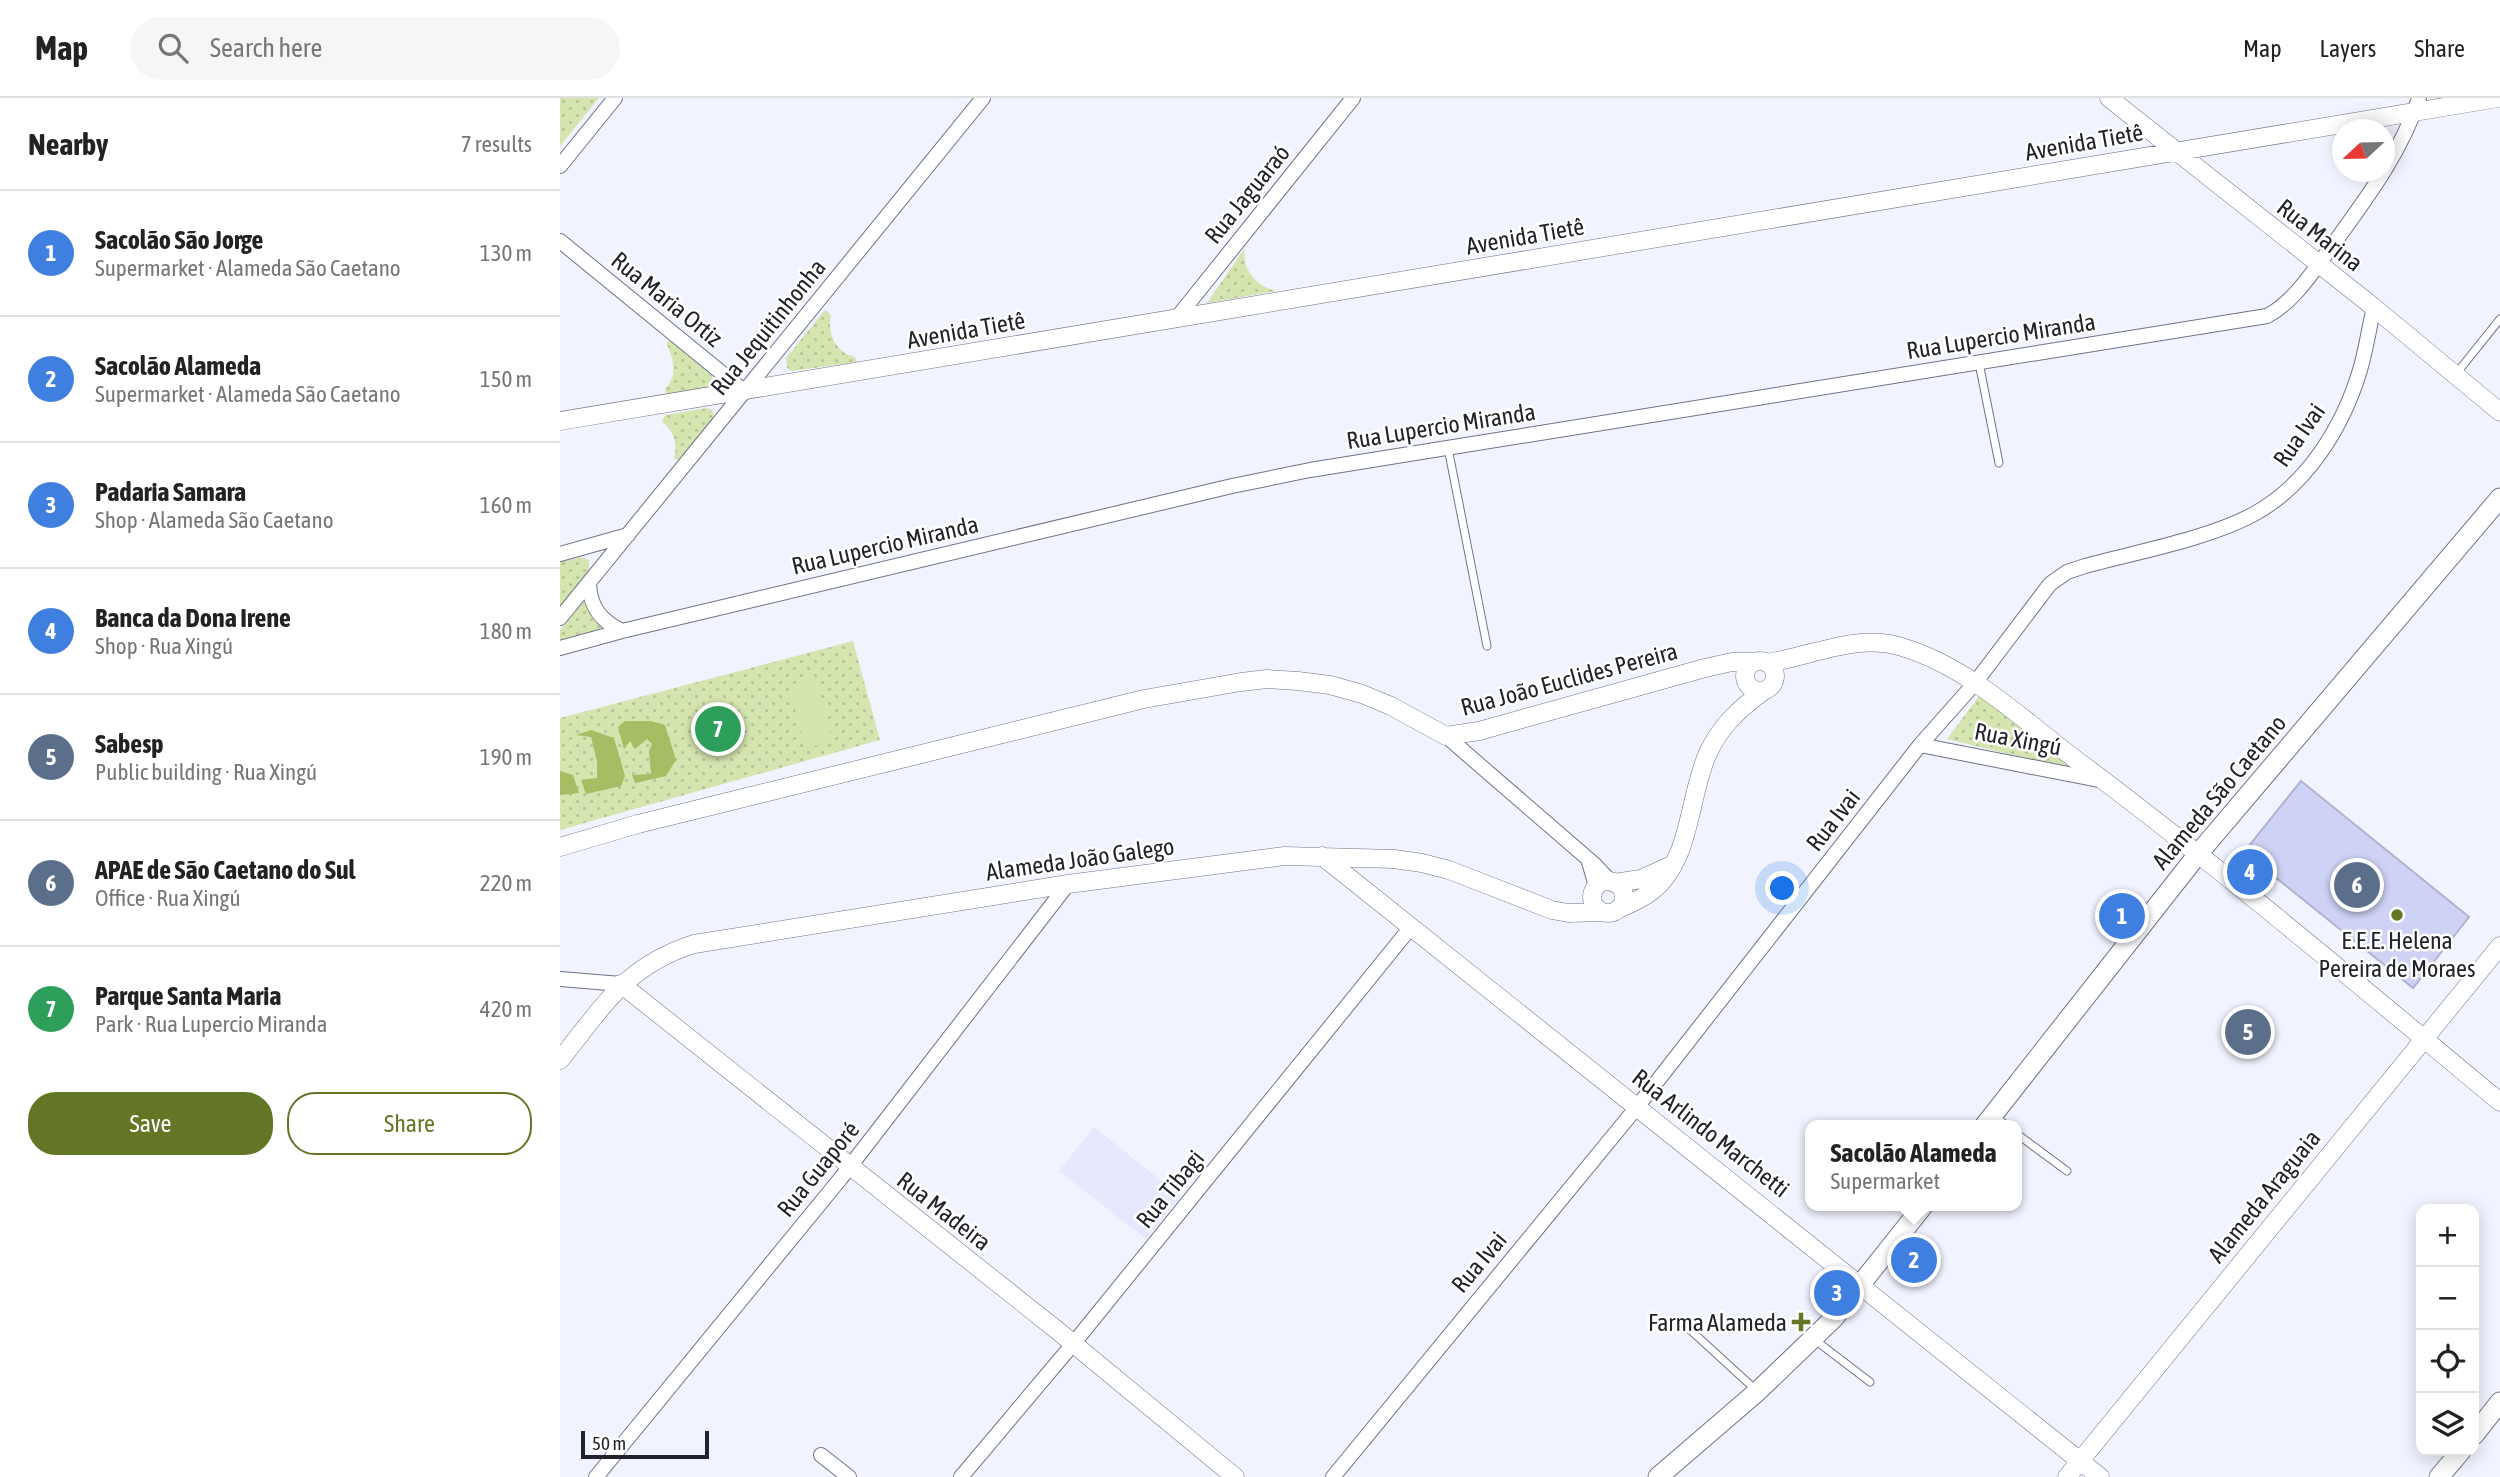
<!DOCTYPE html>
<html lang="en">
<head>
<meta charset="utf-8">
<style>
	body { margin:0; font-family:"Asap Condensed",sans-serif; background:#f6f6f6; color:#222 }
	.controls { position:absolute; right:21px; bottom:21px; display:grid; overflow:hidden; border-radius:14px; box-shadow:0 4px 18px #0003 }
	.controls button { width:63px; height:63px; display:grid; place-items:center; padding:0; border:0; border-bottom:2px solid #e0e0e0; background:#fff; color:#222; font:35px sans-serif }
	.compass { position:absolute; left:1772px; top:21px; width:63px; height:63px; border-radius:50%; background:#fff; box-shadow:0 4px 18px #0003; rotate:248deg }
	.scale { position:absolute; left:21px; bottom:18px; width:128px; box-sizing:border-box; padding-left:7px; border:4px solid #21222c; border-top:0; font-size:19px; line-height:24px; white-space:nowrap; color:#21222c; -webkit-text-stroke:5px #fff; paint-order:stroke }
	.you { position:absolute; left:1223px; top:791px; width:24px; height:24px; margin:-18px; border:5px solid #fff; border-radius:50%; background:#1a73e8; box-shadow:0 0 0 10px #1a73e833 }
	.badge { display:grid; place-items:center; width:46px; height:46px; border-radius:50%; background:#637625; color:#fff; font-size:23px; font-weight:700 }
	.pin { position:absolute; translate:-50% -50%; border:4px solid #fff; box-shadow:0 2px 7px #0006 }
	.popup { position:absolute; left:1245px; top:1022px; width:217px; height:91px; box-sizing:border-box; display:grid; place-content:center; border-radius:14px; background:#fff; filter:drop-shadow(0 2px 5px #0005); font-size:23px; white-space:nowrap; color:#767676 }
	.popup b { font-size:26px; color:#222 }
	.popup::after { content:''; position:absolute; left:50%; top:100%; margin-left:-14px; border:14px solid transparent; border-top-color:#fff }
	.list { margin:0; padding:0; list-style:none }
	h2 { display:flex; justify-content:space-between; align-items:center; height:91px; margin:0; padding:0 28px; font-size:30px }
	h2 small { font-size:23px; font-weight:400; color:#767676 }
	.list li { display:grid; grid-template-columns:46px 1fr auto; gap:21px; align-items:center; box-sizing:border-box; height:126px; padding:0 28px; border-top:2px solid #e0e0e0 }
	.list b { display:block; font-size:26px; white-space:nowrap }
	.list p { margin:0; font-size:23px; white-space:nowrap; color:#767676 }
	.list em { font-size:23px; font-style:normal; color:#767676 }
	.actions { display:flex; gap:14px; padding:21px 28px }
	.actions a { flex:1; padding:16px 0; border:2px solid #637625; border-radius:28px; text-align:center; font-size:24px; color:#637625 }
	.actions .main { background:#637625; color:#fff }
	.icon { flex:none; width:38px; height:38px; fill:none; stroke:currentColor; stroke-width:2; stroke-linecap:round; stroke-linejoin:round }
	.map { position:relative; flex:none; width:1940px; height:1379px; overflow:hidden }
	header { display:flex; align-items:center; gap:42px; box-sizing:border-box; height:98px; padding:0 35px; background:#fff; border-bottom:2px solid #e0e0e0 }
	header strong { font-size:33px }
	nav { display:flex; gap:38px; margin-inline-start:auto; font-size:24px }
	.search { width:490px; height:63px; background:#f6f6f6; display:flex; align-items:center; gap:18px; box-sizing:border-box; padding:0 24px; border-radius:38px; color:#767676; font-size:26px }
	main { display:flex }
	aside { flex:1; background:#fff }
	.map>svg:first-child { display:block }
	.built { fill:#e6e9fe }
	.grass { fill:url(#grass-dots) }
	.garden { fill:#d5e5af }
	.water { fill:#a6bd63 }
	.building { fill:#ced2f4; stroke:#b0b3ce; stroke-width:2 }
	.lines { fill:none; stroke-linecap:round; stroke-linejoin:round }
	.service-casing { stroke:#70728b; stroke-width:9 }
	.minor-casing { stroke:#70728b; stroke-width:16 }
	.tertiary-casing { stroke:#70728b; stroke-width:19 }
	.secondary-casing { stroke:#70728b; stroke-width:21 }
	.service { stroke:#fff; stroke-width:7 }
	.minor { stroke:#fff; stroke-width:14 }
	.tertiary { stroke:#fff; stroke-width:18 }
	.secondary { stroke:#fff; stroke-width:19 }
	.poi-dot { fill:#637625; stroke:#fff; stroke-width:2.5 }
	.labels { text-anchor:middle; dominant-baseline:central; stroke-width:5; stroke-linejoin:round; paint-order:stroke }
	.street-label { font-size:24px; fill:#21222c; stroke:#fff }
	.poi-label { font-size:24px; fill:#21222c; stroke:#fff }
</style>
</head>
<body>
<header>
<strong>Map</strong>
<div class="search"><svg class="icon" aria-label="search" viewBox="0 0 24 24"><circle cx="10" cy="10" r="6"/><path d="M15 15l6 6"/></svg>Search here</div>
<nav><a>Map</a><a>Layers</a><a>Share</a></nav>
</header>
<main>
<aside>
<h2>Nearby<small>7 results</small></h2>
<ul class="list">
<li><span class="badge" style="background:#3f7fe0">1</span><div><b>Sacolão São Jorge</b><p>Supermarket · Alameda São Caetano</p></div><em>130 m</em></li>
<li><span class="badge" style="background:#3f7fe0">2</span><div><b>Sacolão Alameda</b><p>Supermarket · Alameda São Caetano</p></div><em>150 m</em></li>
<li><span class="badge" style="background:#3f7fe0">3</span><div><b>Padaria Samara</b><p>Shop · Alameda São Caetano</p></div><em>160 m</em></li>
<li><span class="badge" style="background:#3f7fe0">4</span><div><b>Banca da Dona Irene</b><p>Shop · Rua Xingú</p></div><em>180 m</em></li>
<li><span class="badge" style="background:#5c6f8a">5</span><div><b>Sabesp</b><p>Public building · Rua Xingú</p></div><em>190 m</em></li>
<li><span class="badge" style="background:#5c6f8a">6</span><div><b>APAE de São Caetano do Sul</b><p>Office · Rua Xingú</p></div><em>220 m</em></li>
<li><span class="badge" style="background:#2e9e5b">7</span><div><b>Parque Santa Maria</b><p>Park · Rua Lupercio Miranda</p></div><em>420 m</em></li>
</ul>
<div class="actions"><a class="main">Save</a><a>Share</a></div>
</aside>
<div class="map">
<svg width="1940" height="1379" viewBox="0 0 1940 1379">
	<defs>
		<pattern id="grass-dots" width="8" height="8" patternUnits="userSpaceOnUse" patternTransform="scale(1.75)"><rect width="8" height="8" fill="#d5e5af"/><path d="M2 2h.1M6 6h.1" fill="none" stroke="#b7c497" stroke-width="1.8" stroke-linecap="round"/></pattern>
	</defs>
	<rect width="100%" height="100%" fill="#f1f3fe"/>
	<path class="built" d="M534,1029L620,1098L586,1141L499,1073Z"/>
	<path class="grass" d="M0,0H39L0,48Z
		M685,150C681,172 697,188 716,193L647,205Z
		M265,212L271,217C267,236 276,255 295,259L297,264L232,273L227,270L226,260Z
		M110,242L152,278L154,285L148,290L106,297L105,291C118,279 114,260 106,245Z
		M147,310L152,312L154,316L153,322L119,363L114,360C118,347 114,332 102,324L105,317Z
		M21,459L29,462V473L0,508V464Z
		M23,504H26L45,531L0,544V532Z
		M293,543L320,642L0,732V620Z
		M1423,593L1528,675L1387,641Z"/>
	<path class="garden" d="M255,580L273,643L245,650L229,587Z"/>
	<path class="water" d="M65,623H91L105,627L116,662L106,678L75,685L72,677L91,676L89,653L92,646L87,641L75,651L70,643L64,651L58,629Z
		M31,632L54,640L65,678L61,688L26,696L21,682L37,680V663L31,639L16,637Z
		M0,673L13,677L19,695L0,697Z"/>
	<path class="building" d="M1741,683L1909,819L1853,890L1684,754Z"/>
	<g class="lines">
		<defs>
			<path id="service" d="M1419,265L1439,365
				M1896,276L1940,221
				M888,350L927,548
				M1433,1017L1446,1027
				M1457,1036L1507,1073
				M1127,1229L1197,1293
				M1255,1242L1310,1284"/>
			<path id="minor" d="M0,68L55,0
				M0,143L185,294
				M616,221L793,0
				M0,456L68,437
				M29,486C30,509 41,523 62,533
				M0,520L423,0
				M0,550L62,533L672,388L750,372L1707,218C1734,204 1754,172 1772,148C1806,101 1841,55 1859,0
				M886,638L1034,766L1050,783
				M1360,647L1544,683
				M1029,764L1036,788
				M0,881L61,886
				M261,1357L289,1379
				M36,1379L281,1080L508,786
				M401,1379L513,1246L851,829
				M773,1379L1077,1009L1360,647L1415,585L1490,486L1507,474L1525,468C1576,454 1648,441 1694,416C1747,387 1783,329 1800,272C1806,252 1809,230 1814,209"/>
			<path id="tertiary" d="M1549,0L1811,207L1940,314
				M0,323L1938,0
				M1185 578a15 15 0 1 1 30 0a15 15 0 1 1-30 0Z
				M1207,565C1253,558 1296,535 1342,549C1408,569 1461,620 1515,661C1661,770 1800,888 1940,1004
				M0,749L78,726L584,601L681,584L707,581L738,583L770,587L802,596L831,608L886,638L919,633L1145,570L1172,564H1194
				M762,758L1540,1379
				M1032 799a16 16 0 1 1 32 0a16 16 0 1 1-32 0Z
				M1054,785L1081,781L1112,767
				M1058,811C1070,806 1082,801 1092,793C1132,761 1128,699 1148,655C1161,627 1180,610 1205,592
				M61,886L498,1233L675,1379
				M0,962C43,909 65,868 134,846L508,786L725,758L834,761L862,765L889,772L992,812L1008,815L1043,814
				M1507,1379L1940,848"/>
			<path id="secondary" d="M1425,1027L1638,756L1940,400
				M1914,1337L1940,1304
				M1098,1379L1198,1293L1273,1221L1363,1108
				M1879,1379L1901,1353"/>
		</defs>
		<use href="#service" class="service-casing"/>
		<use href="#minor" class="minor-casing"/>
		<use href="#tertiary" class="tertiary-casing"/>
		<use href="#secondary" class="secondary-casing"/>
		<use href="#service" class="service"/>
		<use href="#minor" class="minor"/>
		<use href="#tertiary" class="tertiary"/>
		<use href="#secondary" class="secondary"/>
	</g>
	<g class="poi-dot">
		<circle cx="1837" cy="817" r="7"/>
		<path d="M1237.5 1213.5h7v7h7v7h-7v7h-7v-7h-7v-7h7z"/>
	</g>
	<g class="labels">
		<g class="street-label">
			<text transform="translate(1524 44) rotate(-10)">Avenida Tietê</text>
			<text transform="translate(687 96) rotate(-51)">Rua Jaguaraó</text>
			<text transform="translate(1760 137) rotate(38)">Rua Marina</text>
			<text transform="translate(965 138) rotate(-10)">Avenida Tietê</text>
			<text transform="translate(107 201) rotate(39)">Rua Maria Ortiz</text>
			<text transform="translate(208 229) rotate(-51)">Rua Jequitinhonha</text>
			<text transform="translate(406 232) rotate(-10)">Avenida Tietê</text>
			<text transform="translate(1441 238) rotate(-9)">Rua Lupercio Miranda</text>
			<text transform="translate(881 328) rotate(-9)">Rua Lupercio Miranda</text>
			<text transform="translate(1739 337) rotate(-55)">Rua Ivai</text>
			<text transform="translate(325 447) rotate(-13)">Rua Lupercio Miranda</text>
			<text transform="translate(1009 581) rotate(-15)">Rua João Euclides Pereira</text>
			<text transform="translate(1458 641) rotate(11)">Rua Xingú</text>
			<text transform="translate(1659 694) rotate(-50)">Alameda São Caetano</text>
			<text transform="translate(1273 722) rotate(-52)">Rua Ivai</text>
			<text transform="translate(520 761) rotate(-8)">Alameda João Galego</text>
			<text transform="translate(1151 1035) rotate(38)">Rua Arlindo Marchetti</text>
			<text transform="translate(258 1071) rotate(-51)">Rua Guaporé</text>
			<text transform="translate(610 1091) rotate(-51)">Rua Tibagi</text>
			<text transform="translate(1704 1098) rotate(-51)">Alameda Araguaia</text>
			<text transform="translate(384 1113) rotate(38)">Rua Madeira</text>
			<text transform="translate(919 1164) rotate(-50)">Rua Ivai</text>
		</g>
		<g class="poi-label">
			<text x="1837" y="842">E.E.E. Helena<tspan x="1837" dy="28">Pereira de Moraes</tspan></text>
			<text x="1227" y="1224" text-anchor="end">Farma Alameda</text>
		</g>
	</g>
</svg>
<div class="controls">
<button>+</button>
<button>−</button>
<button><svg class="icon" aria-label="locate" viewBox="0 0 24 24"><circle cx="12" cy="12" r="6"/><path d="M12 2v4M12 18v4M2 12h4M18 12h4"/></svg></button>
<button><svg class="icon" aria-label="layers" viewBox="0 0 24 24"><path d="M12 4l9 5-9 5-9-5zM3 14l9 5 9-5"/></svg></button>
</div>
<svg class="compass" viewBox="-18 -18 36 36"><path d="M0-13l5 13h-10z" fill="#e53935"/><path d="M0 13l5-13h-10z" fill="#767676"/></svg>
<div class="scale">50 m</div>
<div class="you"></div>
<div class="pin badge" style="left:1562px;top:818px;background:#3f7fe0">1</div>
<div class="pin badge" style="left:1354px;top:1162px;background:#3f7fe0">2</div>
<div class="popup"><b>Sacolão Alameda</b>Supermarket</div>
<div class="pin badge" style="left:1277px;top:1195px;background:#3f7fe0">3</div>
<div class="pin badge" style="left:1690px;top:774px;background:#3f7fe0">4</div>
<div class="pin badge" style="left:1688px;top:934px;background:#5c6f8a">5</div>
<div class="pin badge" style="left:1797px;top:787px;background:#5c6f8a">6</div>
<div class="pin badge" style="left:158px;top:631px;background:#2e9e5b">7</div>
</div>
</main>
</body>
</html>
